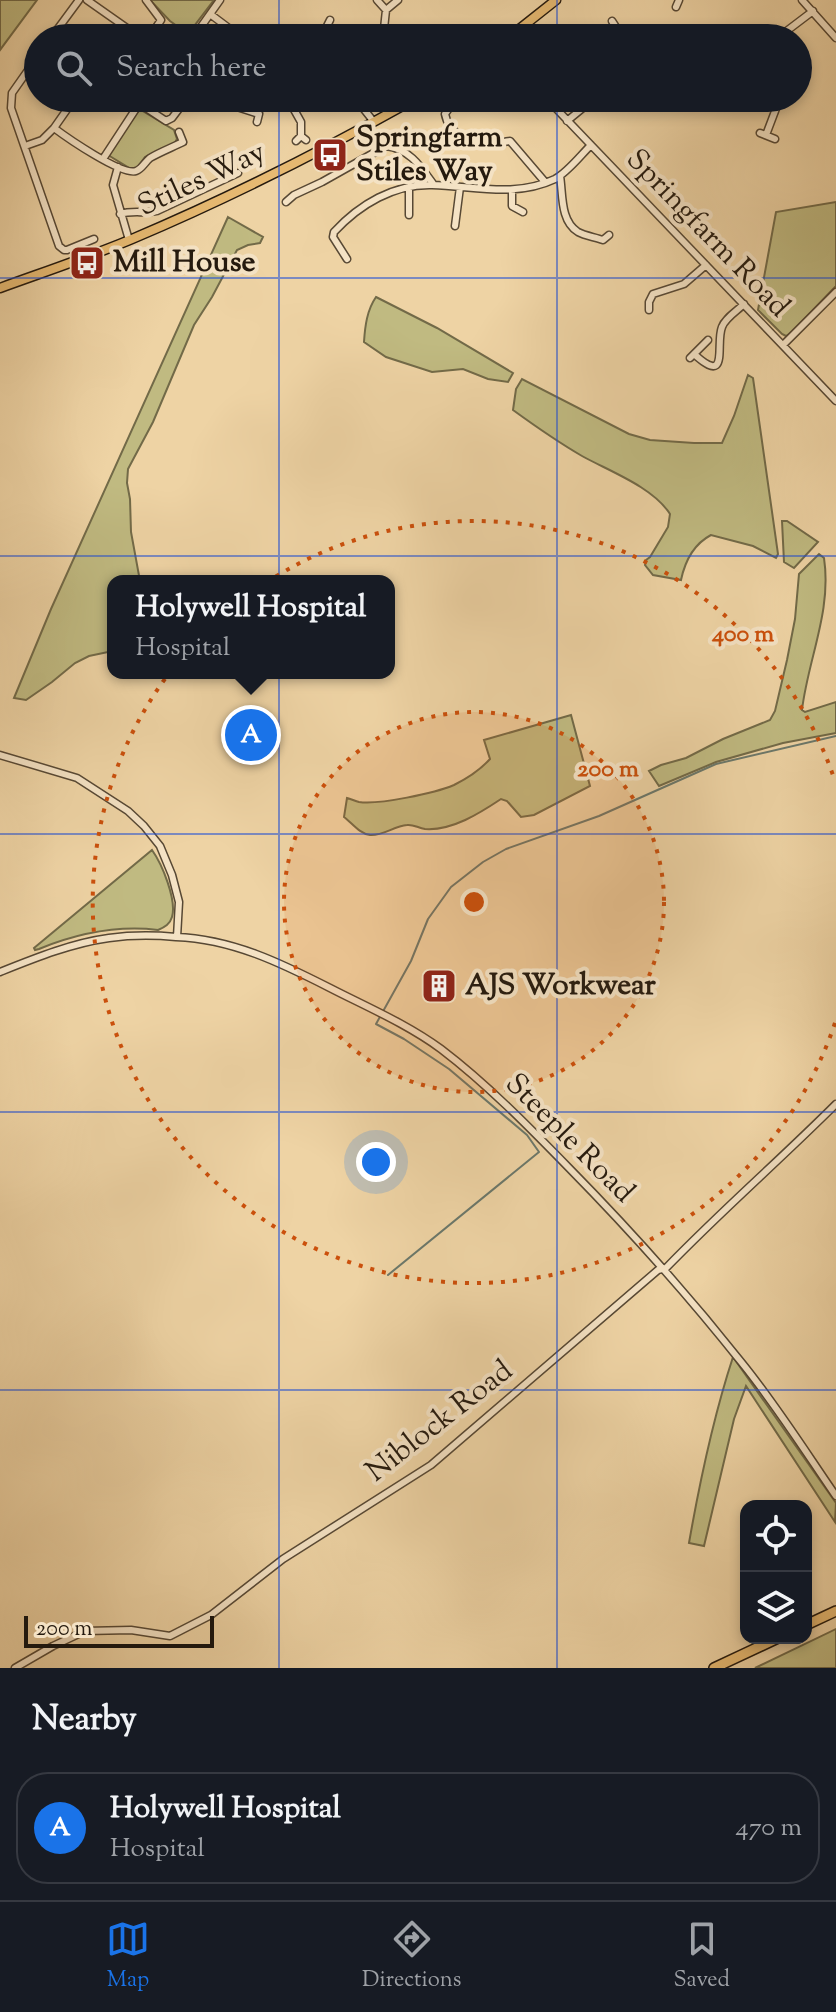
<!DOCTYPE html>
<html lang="en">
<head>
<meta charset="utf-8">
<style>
	body { margin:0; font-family:"Sorts Mill Goudy",serif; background:#20242c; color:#f1f3f6 }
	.controls { position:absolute; right:24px; bottom:24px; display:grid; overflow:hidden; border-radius:16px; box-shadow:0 4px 12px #0003 }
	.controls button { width:72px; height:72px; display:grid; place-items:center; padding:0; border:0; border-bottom:2px solid #363941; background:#171b24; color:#f1f3f6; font:40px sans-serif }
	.scale { position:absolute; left:24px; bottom:20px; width:190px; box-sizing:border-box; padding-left:8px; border:4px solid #251a0e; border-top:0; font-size:22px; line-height:28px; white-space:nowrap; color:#251a0e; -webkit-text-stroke:6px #f4e2c4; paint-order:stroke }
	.you { position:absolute; left:376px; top:1162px; width:28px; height:28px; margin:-20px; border:6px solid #fff; border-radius:50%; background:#1a73e8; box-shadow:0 0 0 12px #1a73e833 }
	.badge { display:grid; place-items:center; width:52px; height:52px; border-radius:50%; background:#1a73e8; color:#fff; font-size:26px; font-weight:700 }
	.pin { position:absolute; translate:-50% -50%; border:4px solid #fff; box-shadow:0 2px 8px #0006 }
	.popup { position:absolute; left:107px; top:575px; width:288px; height:104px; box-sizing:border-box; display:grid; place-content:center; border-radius:16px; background:#171b24; filter:drop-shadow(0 2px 6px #0005); font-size:26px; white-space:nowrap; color:#9ea1a6 }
	.popup b { font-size:30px; color:#f1f3f6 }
	.popup::after { content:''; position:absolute; left:50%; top:100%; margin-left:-16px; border:16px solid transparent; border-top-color:#171b24 }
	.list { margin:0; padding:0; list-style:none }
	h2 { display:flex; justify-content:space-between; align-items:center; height:104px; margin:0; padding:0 32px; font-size:34px }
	h2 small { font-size:26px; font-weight:400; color:#9ea1a6 }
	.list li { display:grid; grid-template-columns:52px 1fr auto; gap:24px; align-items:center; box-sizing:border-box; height:112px; margin:0 16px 16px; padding:0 16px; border:2px solid #363941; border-radius:32px }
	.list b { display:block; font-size:30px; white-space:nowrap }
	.list p { margin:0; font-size:26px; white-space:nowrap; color:#9ea1a6 }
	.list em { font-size:26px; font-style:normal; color:#9ea1a6 }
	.icon { flex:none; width:44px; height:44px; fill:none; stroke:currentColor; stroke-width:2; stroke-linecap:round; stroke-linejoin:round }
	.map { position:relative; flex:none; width:836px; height:1668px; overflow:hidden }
	.search { position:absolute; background:#171b24; box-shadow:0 4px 12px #0003; left:24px; right:24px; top:24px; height:88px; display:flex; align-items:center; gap:20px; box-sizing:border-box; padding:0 28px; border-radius:44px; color:#9ea1a6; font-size:30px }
	.sheet { height:232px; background:#171b24 }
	nav { display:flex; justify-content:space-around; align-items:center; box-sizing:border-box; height:112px; border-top:2px solid #363941; background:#171b24; font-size:22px; color:#9ea1a6 }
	nav a { display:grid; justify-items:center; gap:4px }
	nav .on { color:#1a73e8 }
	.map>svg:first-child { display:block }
	.green { fill:#c0ba81; stroke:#726a48; stroke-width:2 }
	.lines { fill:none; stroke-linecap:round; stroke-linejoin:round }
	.stream { stroke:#6b786b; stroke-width:2 }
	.minor-casing { stroke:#574834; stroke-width:9 }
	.major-casing { stroke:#251a0e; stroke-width:11 }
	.highway-casing { stroke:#251a0e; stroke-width:12 }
	.minor { stroke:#f4e2c4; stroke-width:6 }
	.major { stroke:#e7ba72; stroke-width:8 }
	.highway { stroke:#e7ba72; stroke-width:9 }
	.grid { fill:none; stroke:#1d4ed8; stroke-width:2; stroke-opacity:0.55 }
	.ring { fill:none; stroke:#cb500c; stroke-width:4; stroke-dasharray:4 8 }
	.labels { text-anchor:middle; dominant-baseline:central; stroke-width:8; stroke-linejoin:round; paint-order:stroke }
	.poi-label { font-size:30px; font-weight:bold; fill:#251a0e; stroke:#f4e2c4; text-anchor:start }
	.street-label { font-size:30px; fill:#251a0e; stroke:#f4e2c4 }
	.centre { fill:#cb500c; stroke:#f4e2c4; stroke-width:4 }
	.ring-label { font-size:24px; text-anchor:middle; font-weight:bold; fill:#cb500c; stroke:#f4e2c4; stroke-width:8; stroke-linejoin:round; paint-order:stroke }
</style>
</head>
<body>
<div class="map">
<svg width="836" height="1668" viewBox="0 0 836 1668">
	<rect width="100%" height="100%" fill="#eed3a4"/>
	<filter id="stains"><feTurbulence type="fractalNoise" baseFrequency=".0025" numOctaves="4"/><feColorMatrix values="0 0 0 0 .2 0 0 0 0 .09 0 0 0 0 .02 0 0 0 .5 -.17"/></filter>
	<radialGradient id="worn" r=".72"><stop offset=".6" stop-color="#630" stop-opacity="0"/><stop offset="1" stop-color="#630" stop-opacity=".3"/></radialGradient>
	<path class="green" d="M0,0H37L0,50Z
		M150,0H214L188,34L170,21Z
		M141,110L174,130L177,139L174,144L145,157L136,169H131L108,155L137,112Z
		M836,202V286L791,333L786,336L782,334L758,310L776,212Z
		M228,217L263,237L260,243L248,245L237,250L212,297L194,325L153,422L128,469L127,483L130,499L131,532L140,581H113V651L89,656L75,663L52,682L26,700L14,698L51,609Z
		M376,297L437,328L513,373L508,382L488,379L463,369L432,372L386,357L364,342C365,326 367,310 376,297Z
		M748,375L753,378L778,554L776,558L753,546L711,535C694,544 685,561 681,580L653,575L645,565L646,560L650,557L668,527L670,514C653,487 609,471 582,456C558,442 535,426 513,410L516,389L522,379L629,434L650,440L694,443H722L734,416Z
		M782,521H787L818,542L794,568L784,562Z
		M819,554L824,558C832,611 808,659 802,710L805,712L836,702V733L783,743L716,762L659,786L649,771L661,765L686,758L723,739L770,720L775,711L787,660L795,619L799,574Z
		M571,715L590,786L534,815L521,817L507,801L501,799C480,813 452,831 425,829C418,828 413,824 407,825C394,826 383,836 370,835C360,834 352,823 344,817L347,798C351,799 355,801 359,802C379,805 435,793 454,785C466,779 481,769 490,759L484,740Z
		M152,850C162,864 177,900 172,917C170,924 165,927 158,930C116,925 78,933 39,949L35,950L34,948Z
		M733,1357L836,1503L835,1522L746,1386L734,1419L704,1546L689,1543C700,1480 713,1418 733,1357Z
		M836,1629V1668H755Z"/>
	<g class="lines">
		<path class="stream" d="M388,1275L539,1152L527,1135L449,1069L404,1039L376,1024L411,961L428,919L451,887L483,862L506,849L599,816L716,764L836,736"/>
		<defs>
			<path id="minor" d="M87,0L141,38
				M146,0L161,20L149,38
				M377,0L386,10
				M802,0L836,38
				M676,7L679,0
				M210,14L242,38
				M612,21L623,38
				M466,33L472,38
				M384,35L396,38
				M51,38L79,0
				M193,38L220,0
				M321,38L330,20
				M383,38L386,10L398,0
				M581,38L616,28
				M781,38L784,33L813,11
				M38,56L12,93L11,108L59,246L64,250H67L94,239
				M131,98L166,121L172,118L187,98
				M225,98L237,107L259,114L257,122
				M294,98L292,106L301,122V136
				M355,98L374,122
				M464,98L450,107L445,114C448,132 472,147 491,145C498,145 504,141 510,141L545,182
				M546,98L836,401
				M382,102L389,98
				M567,121L595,98
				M54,128L75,98
				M760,133L775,139
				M766,135L780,98
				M296,141L301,136L306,140
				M25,146L42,140L54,128C66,137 122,176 136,171C142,169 145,162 150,158C160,152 173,147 183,142L179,132
				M103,159L139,104
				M118,167L113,185L129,240
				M560,176C563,194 560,221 578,232C585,236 595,237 603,240L609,235
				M409,187V215
				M512,190V206L523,212
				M286,202L294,195L322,182L386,146C410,149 421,167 434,185
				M120,214C133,210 145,214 157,211L238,173
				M455,226L460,187
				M347,259L333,237L334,232C360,204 394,184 432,185C474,186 515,198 555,179C568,172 580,156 591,145
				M649,310V302L653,294L684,284L706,265
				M783,345L836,292
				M694,354C730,387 715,344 722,327C725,318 737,311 744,304
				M690,358L708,340
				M0,755L77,778L128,811L144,826L160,846L172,875L179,902L177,937
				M0,972C35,958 72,943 109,938C131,935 154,935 176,937C232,939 281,963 330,988C367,1007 407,1024 441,1049C487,1084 529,1127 569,1168C630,1230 688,1295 742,1363C776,1405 805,1451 836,1496
				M15,1668L53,1646L85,1631L131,1630L170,1636L211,1615L283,1559L431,1465L658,1270L666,1268C721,1211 780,1160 836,1104"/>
			<path id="major" d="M508,38L556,0
				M0,288C44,272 89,257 132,239C229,198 324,150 417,98"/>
			<path id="highway" d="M806,1625L836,1611
				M714,1668L778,1638"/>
		</defs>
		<use href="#minor" class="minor-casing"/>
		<use href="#major" class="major-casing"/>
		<use href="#highway" class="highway-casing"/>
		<use href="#minor" class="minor"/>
		<use href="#major" class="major"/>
		<use href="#highway" class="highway"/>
	</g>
	<path class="grid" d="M279,0V38M557,0V38M279,98V1668M557,98V1668M0,278H836M0,556H836M0,834H836M0,1112H836M0,1390H836"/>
	<circle cx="474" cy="902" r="190" fill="#cb500c" fill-opacity=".12"/>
	<g class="ring">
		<circle cx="474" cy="902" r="190"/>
		<path d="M835 1023A381 381 0 1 1 835 781"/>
	</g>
	<defs>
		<symbol id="bus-square" viewBox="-11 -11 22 22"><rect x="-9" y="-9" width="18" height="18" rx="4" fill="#8f2418" stroke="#f4e2c4"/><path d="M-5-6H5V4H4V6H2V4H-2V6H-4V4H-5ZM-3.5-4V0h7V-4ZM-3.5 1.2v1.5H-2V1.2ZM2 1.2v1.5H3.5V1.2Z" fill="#fff"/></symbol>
		<symbol id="building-square" viewBox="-11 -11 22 22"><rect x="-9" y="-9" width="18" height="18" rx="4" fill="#8f2418" stroke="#f4e2c4"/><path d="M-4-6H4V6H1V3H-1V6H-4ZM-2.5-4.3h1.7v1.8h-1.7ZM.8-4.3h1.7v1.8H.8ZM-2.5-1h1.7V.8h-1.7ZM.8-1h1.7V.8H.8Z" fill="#fff"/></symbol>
	</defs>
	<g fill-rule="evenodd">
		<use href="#bus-square" x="310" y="135" width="40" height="40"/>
		<use href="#bus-square" x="67" y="243" width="40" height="40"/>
		<use href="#building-square" x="419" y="966" width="40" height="40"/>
	</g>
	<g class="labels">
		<g class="poi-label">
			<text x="356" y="138">Springfarm<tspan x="356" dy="34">Stiles Way</tspan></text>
			<text x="113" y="263">Mill House</text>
			<text x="465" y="986">AJS Workwear</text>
		</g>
		<g class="street-label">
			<text transform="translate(202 180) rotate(-25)">Stiles Way</text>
			<text transform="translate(707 234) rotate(46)">Springfarm Road</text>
			<text transform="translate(569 1139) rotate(45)">Steeple Road</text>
			<text transform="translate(440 1422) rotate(-38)">Niblock Road</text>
		</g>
	</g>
	<circle cx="474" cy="902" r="12" class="centre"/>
	<g class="ring-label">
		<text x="743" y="641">400 m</text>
		<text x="608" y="776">200 m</text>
	</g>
	<rect width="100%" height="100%" filter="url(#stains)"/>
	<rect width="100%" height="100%" fill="url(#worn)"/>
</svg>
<div class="controls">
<button><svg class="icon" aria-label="locate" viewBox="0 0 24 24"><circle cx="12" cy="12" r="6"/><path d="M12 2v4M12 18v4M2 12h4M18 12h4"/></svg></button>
<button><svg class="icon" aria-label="layers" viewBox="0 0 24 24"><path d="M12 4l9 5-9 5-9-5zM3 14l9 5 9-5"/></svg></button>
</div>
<div class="scale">200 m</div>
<div class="you"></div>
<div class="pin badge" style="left:251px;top:735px">A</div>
<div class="popup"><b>Holywell Hospital</b>Hospital</div>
<div class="search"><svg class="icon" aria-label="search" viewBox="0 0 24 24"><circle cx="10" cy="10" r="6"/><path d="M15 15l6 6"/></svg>Search here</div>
</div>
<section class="sheet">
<h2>Nearby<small></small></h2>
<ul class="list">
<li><span class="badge">A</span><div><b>Holywell Hospital</b><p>Hospital</p></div><em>470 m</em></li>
</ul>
</section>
<nav>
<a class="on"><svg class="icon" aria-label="map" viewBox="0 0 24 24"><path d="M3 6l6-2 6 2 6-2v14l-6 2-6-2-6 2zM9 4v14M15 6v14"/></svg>Map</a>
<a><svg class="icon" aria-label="directions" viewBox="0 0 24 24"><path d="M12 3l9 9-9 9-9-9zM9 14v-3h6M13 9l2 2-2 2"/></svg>Directions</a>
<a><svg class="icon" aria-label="saved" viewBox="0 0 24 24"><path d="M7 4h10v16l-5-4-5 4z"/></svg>Saved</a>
</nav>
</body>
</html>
